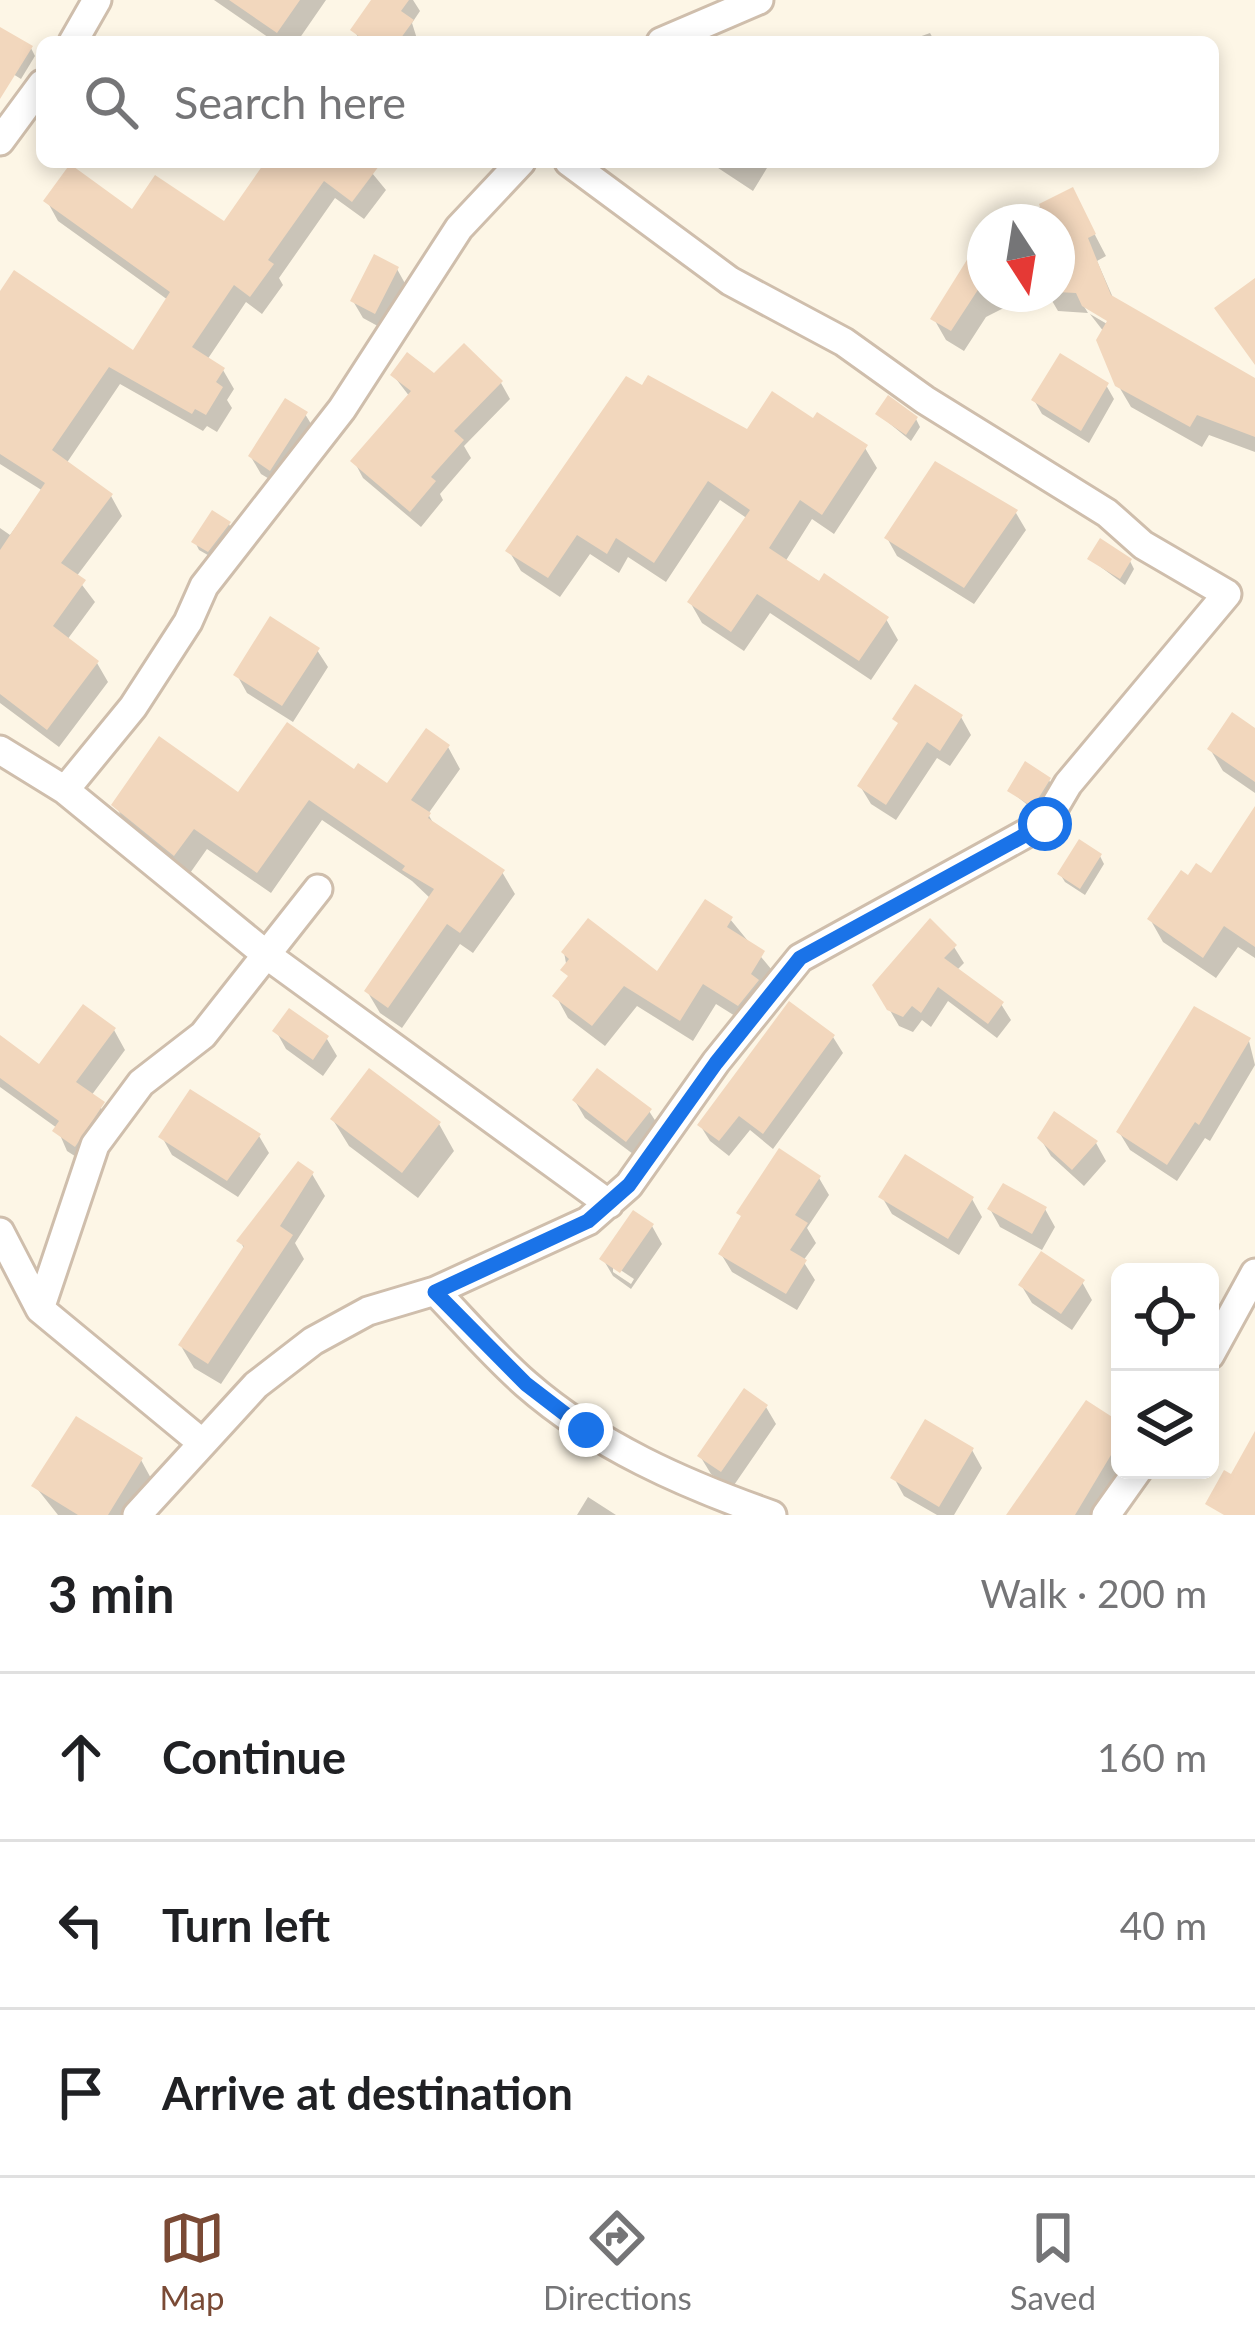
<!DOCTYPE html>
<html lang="en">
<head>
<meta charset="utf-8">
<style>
	body { margin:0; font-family:Lato,sans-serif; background:#f6f6f6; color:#202124 }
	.controls { position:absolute; right:36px; bottom:36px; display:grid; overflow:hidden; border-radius:18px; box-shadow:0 6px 18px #0003 }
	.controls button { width:108px; height:108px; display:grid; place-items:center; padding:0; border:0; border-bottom:3px solid #e0e0e0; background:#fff; color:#202124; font:60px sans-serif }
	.compass { position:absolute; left:967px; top:204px; width:108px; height:108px; border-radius:50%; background:#fff; box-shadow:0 6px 18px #0003; rotate:168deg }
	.stop { position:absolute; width:36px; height:36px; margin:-27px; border:9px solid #1a73e8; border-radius:50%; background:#fff }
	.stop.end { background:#1a73e8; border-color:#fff; box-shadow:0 3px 12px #0008 }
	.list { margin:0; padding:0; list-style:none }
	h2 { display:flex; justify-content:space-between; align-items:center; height:156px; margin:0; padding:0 48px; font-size:51px }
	h2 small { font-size:39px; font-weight:400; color:#757577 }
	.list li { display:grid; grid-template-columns:78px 1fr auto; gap:36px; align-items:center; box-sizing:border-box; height:168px; padding:0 48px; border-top:3px solid #e0e0e0 }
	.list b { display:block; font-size:45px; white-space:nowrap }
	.list em { font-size:39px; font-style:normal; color:#757577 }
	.icon { flex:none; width:66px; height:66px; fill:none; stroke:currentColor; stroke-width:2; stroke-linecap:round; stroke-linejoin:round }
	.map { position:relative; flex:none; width:1255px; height:1515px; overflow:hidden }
	.search { position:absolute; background:#fff; box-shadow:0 6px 18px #0003; left:36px; right:36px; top:36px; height:132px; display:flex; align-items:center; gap:30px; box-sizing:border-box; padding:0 42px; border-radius:18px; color:#757577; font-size:45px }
	.sheet { height:660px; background:#fff }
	nav { display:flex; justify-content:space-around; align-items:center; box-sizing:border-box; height:168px; border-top:3px solid #e0e0e0; background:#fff; font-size:33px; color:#757577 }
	nav a { display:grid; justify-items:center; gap:6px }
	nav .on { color:#7a4a35 }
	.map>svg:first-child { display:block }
	.shadow { fill:#0003; fill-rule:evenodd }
	.building { fill:#f2d7bd }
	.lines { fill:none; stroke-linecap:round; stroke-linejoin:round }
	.street-casing { stroke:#cfbeac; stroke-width:33 }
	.street { stroke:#fff; stroke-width:27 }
	.route { stroke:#1a73e8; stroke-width:15 }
</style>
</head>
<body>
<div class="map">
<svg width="1255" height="1515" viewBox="0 0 1255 1515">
	<rect width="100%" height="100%" fill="#fdf6e6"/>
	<path class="shadow" d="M214,0H326L297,42H275Z
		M372,0H413L420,11L412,23L418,42H361L354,30Z
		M930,33L935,42H905Z
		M0,48H31L35,56L21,79L0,66Z
		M268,162H363L386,190L364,219L335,198L279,278L283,285L262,314L246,302L207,360L223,370L234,389L227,400L232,408L217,432L207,426L203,431L120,384L66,464L111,496L122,516L76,577L95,602L67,640L97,663L108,682L59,747L0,703V528L10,535L43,491L0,464V296L134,355L168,300L58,221L47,201L225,225Z
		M709,162H765L767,168L753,191Z
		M1072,191L1106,256L1097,261L1114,300L1255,382V452L1209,435L1202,447L1131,407L1118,385L1104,332L1090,314L1119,331L1122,326L1082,303L1088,313L1058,311L1048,294H1057V222H1033L1028,213Z
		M985,248V294H1031L986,317L964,351L946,340L934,319Z
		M397,269L407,287L385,330L363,318L353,301Z
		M393,375L501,383L510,399L464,446L471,458L440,494L443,500L421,527L363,478L354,461L410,397Z
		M1106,385L1114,399L1089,443L1042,414L1034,400Z
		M305,414L316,432L281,486L261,474L251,457Z
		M878,414L916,419L920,427L911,441Z
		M748,433L865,448L877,468L834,534L812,519L785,562L886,619L898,640L871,680L770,613L744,651L702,623L690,602L748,519L720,500L666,582L628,557L619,573L590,554L560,597L521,571L509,551Z
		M1016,513L1026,530L974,604L897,556L887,538Z
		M229,524L233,532L213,558L199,550L195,542Z
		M1090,559L1130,561L1134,569L1125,585Z
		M317,650L328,667L293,722L247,693L237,675Z
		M961,717L971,735L950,766L937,758L896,820L871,804L860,786L900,726L896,719Z
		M1255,732V793L1223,771L1210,749Z
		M448,747L460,769L428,814L435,826L502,872L515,894L473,953L460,944L402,1028L380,1013L367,991L431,899L412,881L322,820L271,893L207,849L188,876L128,827L115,805L239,796L355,773L388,787Z
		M1049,780L1053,788L1038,813L1010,791Z
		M1255,811V958L1238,947L1216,978L1163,942L1150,919L1189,879L1212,877Z
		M1100,856L1104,864L1085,895L1065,882L1060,874Z
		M730,919L776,975L751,1026L716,1004L693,1041L637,1006L605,1046L568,1018L556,996L569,980L564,952L657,976Z
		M954,947L964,963L956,971L1001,1004L1011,1020L997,1038L948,1001L931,1027L922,1020L913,1032L899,1026L876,986Z
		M114,1030L125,1050L91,1096L114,1124L87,1164L67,1151L57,1128L0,1087V1040L39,1068Z
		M276,1031L327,1039L337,1056L323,1076L286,1049Z
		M833,1037L843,1053L773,1149L750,1130L729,1156L710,1141L700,1125Z
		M1249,1041L1255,1065L1210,1141L1205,1138L1177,1181L1130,1150L1119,1132Z
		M575,1101L649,1111L660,1128L637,1157L585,1118Z
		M1054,1115L1096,1143L1106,1161L1084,1186L1051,1156L1040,1138Z
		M333,1120L439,1124L454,1151L418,1198L349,1146Z
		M259,1136L269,1153L238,1197L172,1155L162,1137Z
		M312,1174L325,1196L295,1243L304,1259L221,1384L194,1368L181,1346L245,1250L240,1241Z
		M819,1178L829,1195L807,1228L816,1243L803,1261L815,1280L797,1310L732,1272L721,1254Z
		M882,1197L972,1199L982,1217L959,1255L892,1214Z
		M990,1209H1045L1055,1227L1042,1250L1000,1227Z
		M652,1226L662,1244L631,1289L613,1276L603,1259ZM613,1265L634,1279L631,1284L613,1272Z
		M1082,1282L1092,1300L1072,1330L1032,1303L1021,1285Z
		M766,1407L776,1424L732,1488L711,1474L700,1456Z
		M1120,1426L1121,1470L1099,1515H1010Z
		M972,1450L982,1468L954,1515H937L904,1496L894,1478Z
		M141,1460L153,1482L133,1515H58L35,1486Z
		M588,1497L616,1515H577Z"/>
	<path class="building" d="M229,0H300L277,33Z
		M371,0H409L401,11L414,20L398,42H367L350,30Z
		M0,27L33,46L0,99Z
		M265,162H382L352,202L324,181L268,260L274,264L250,297L234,285L192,347L225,368L216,382L223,387L206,415L195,409L192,414L109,367L52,450L113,494L61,563L86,580L53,626L99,661L47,730L0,694V550L45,483L0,454V291L14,270L133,350L170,292L43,201L70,164L132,209L155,175L224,221Z
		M1073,187L1096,234L1088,238L1111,295L1255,378V437L1197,415L1190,427L1115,386L1096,340L1107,321L1082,306L1076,293L1057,292V222H1046L1039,204Z
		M985,231V279L951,331L930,319Z
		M374,254L399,267L375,314L350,301Z
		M1255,278V365L1214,308Z
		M464,343L503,381L454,431L464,440L431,477L436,481L410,512L350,461L411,391L390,375L407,352L434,373Z
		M1060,353L1109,383L1081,431L1031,400Z
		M648,375L747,429L772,391L813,418L817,412L868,445L822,515L800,500L769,548L819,581L824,573L889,617L859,661L757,594L731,632L687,602L750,510L708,481L654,563L616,538L607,554L577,535L548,578L505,551L626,376L642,385Z
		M888,395L918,417L906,435L875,414Z
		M285,398L308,412L270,471L248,456Z
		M935,461L1018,510L964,588L884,538Z
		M212,510L231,522L208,552L191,542Z
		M1100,538L1132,559L1120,579L1087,559Z
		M270,616L320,648L282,706L233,675Z
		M915,684L963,715L940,751L927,742L886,805L857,786L898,723L892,719Z
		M1232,712L1255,728V782L1207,749Z
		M287,722L354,769L358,763L387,783L426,728L450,745L411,800L431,813L428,818L505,870L460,933L447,924L388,1008L364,991L434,889L402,870L405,866L309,800L257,873L194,829L174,856L111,805L159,736L238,792Z
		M1025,761L1051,778L1033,807L1007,791Z
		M1255,806V947L1224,926L1203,958L1147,919L1181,870L1188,875L1196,863L1211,873Z
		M1079,839L1102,854L1080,889L1057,874Z
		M705,899L733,917L727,927L765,951L751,974L759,980L738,1006L703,984L680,1021L624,986L592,1026L552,996L568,976L560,970L569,959L561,952L588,918L657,971Z
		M930,918L957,945L944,958L1004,1002L988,1024L938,987L921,1013L912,1006L903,1017L887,1010L872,985Z
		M789,1001L835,1035L763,1134L739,1116L719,1141L697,1125Z
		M83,1004L116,1028L76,1082L105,1102L75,1147L52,1131L59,1121L0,1078V1035L39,1064Z
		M1194,1006L1251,1038L1199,1125L1195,1122L1167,1165L1116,1132Z
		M289,1008L329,1036L313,1060L272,1031Z
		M369,1068L441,1122L402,1173L330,1119Z
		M597,1068L652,1109L626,1142L572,1100Z
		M190,1089L261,1134L227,1181L158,1137Z
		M1054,1111L1098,1141L1072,1170L1037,1138Z
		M779,1148L821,1176L795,1215L808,1223L790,1250L807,1260L786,1294L718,1254L741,1216L736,1213Z
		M905,1154L974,1197L948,1239L878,1197Z
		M298,1161L314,1172L280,1226L293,1235L208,1364L178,1345L244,1246L236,1241Z
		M1003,1183L1047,1207L1032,1234L987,1209Z
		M633,1210L654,1224L620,1273L599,1259Z
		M1041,1251L1085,1280L1061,1314L1018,1285Z
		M744,1388L768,1405L721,1472L697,1456Z
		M1086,1400L1120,1422V1440L1075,1515H1006Z
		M76,1416L143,1458L108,1515H78L31,1486Z
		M925,1419L974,1448L939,1507L890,1478Z
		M1255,1431V1515H1224L1205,1504L1224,1470L1231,1474Z"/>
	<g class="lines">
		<defs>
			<path id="street" d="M73,42L97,0
				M661,42L759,0
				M0,141L42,84
				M0,750L65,790L133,707L188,622L204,586L342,409L459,228L521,162
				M65,790L268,956L609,1204
				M0,1232L40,1309L201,1442
				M435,1291C465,1322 494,1356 526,1384C597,1446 684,1484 772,1515
				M40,1309L95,1145L141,1083L203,1035L318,889
				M1210,1355L1255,1273
				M137,1515L256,1385L313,1341L368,1311L435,1291L588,1221L629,1185L716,1062L800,958L1045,823L1068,784L1227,594L1143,545L1107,513L925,400L844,342L730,281L569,162
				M1106,1515L1138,1470"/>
		</defs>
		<use href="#street" class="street-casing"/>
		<use href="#street" class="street"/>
	</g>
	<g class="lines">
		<path class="route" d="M586,1430L526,1384L435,1292L588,1221L629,1185L716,1063L800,958L1045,824"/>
	</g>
</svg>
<div class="controls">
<button><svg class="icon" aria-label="locate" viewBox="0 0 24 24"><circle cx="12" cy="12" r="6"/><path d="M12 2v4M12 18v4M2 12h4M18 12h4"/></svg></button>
<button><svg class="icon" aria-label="layers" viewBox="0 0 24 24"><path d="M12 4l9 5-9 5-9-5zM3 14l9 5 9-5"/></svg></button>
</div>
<svg class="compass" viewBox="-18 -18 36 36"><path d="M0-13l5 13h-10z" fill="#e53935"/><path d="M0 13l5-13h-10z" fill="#757577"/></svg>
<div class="stop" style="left:1045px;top:824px"></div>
<div class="stop end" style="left:586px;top:1430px"></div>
<div class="search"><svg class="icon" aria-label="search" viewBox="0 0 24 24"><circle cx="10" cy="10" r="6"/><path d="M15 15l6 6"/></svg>Search here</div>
</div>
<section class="sheet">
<h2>3 min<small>Walk · 200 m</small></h2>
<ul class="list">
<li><svg class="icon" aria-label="ahead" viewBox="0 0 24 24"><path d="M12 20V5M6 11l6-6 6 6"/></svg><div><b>Continue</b></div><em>160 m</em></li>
<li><svg class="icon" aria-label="left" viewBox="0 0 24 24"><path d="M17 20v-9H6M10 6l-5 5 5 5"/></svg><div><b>Turn left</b></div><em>40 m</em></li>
<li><svg class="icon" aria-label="arrive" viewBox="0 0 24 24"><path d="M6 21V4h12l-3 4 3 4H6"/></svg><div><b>Arrive at destination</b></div></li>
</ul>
</section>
<nav>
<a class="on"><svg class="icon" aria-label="map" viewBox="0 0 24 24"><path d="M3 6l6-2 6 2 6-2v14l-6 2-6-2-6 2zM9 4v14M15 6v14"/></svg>Map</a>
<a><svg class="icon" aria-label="directions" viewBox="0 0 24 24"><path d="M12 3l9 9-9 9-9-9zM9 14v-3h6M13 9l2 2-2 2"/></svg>Directions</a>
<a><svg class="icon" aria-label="saved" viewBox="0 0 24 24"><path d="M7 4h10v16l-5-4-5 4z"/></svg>Saved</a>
</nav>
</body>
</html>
